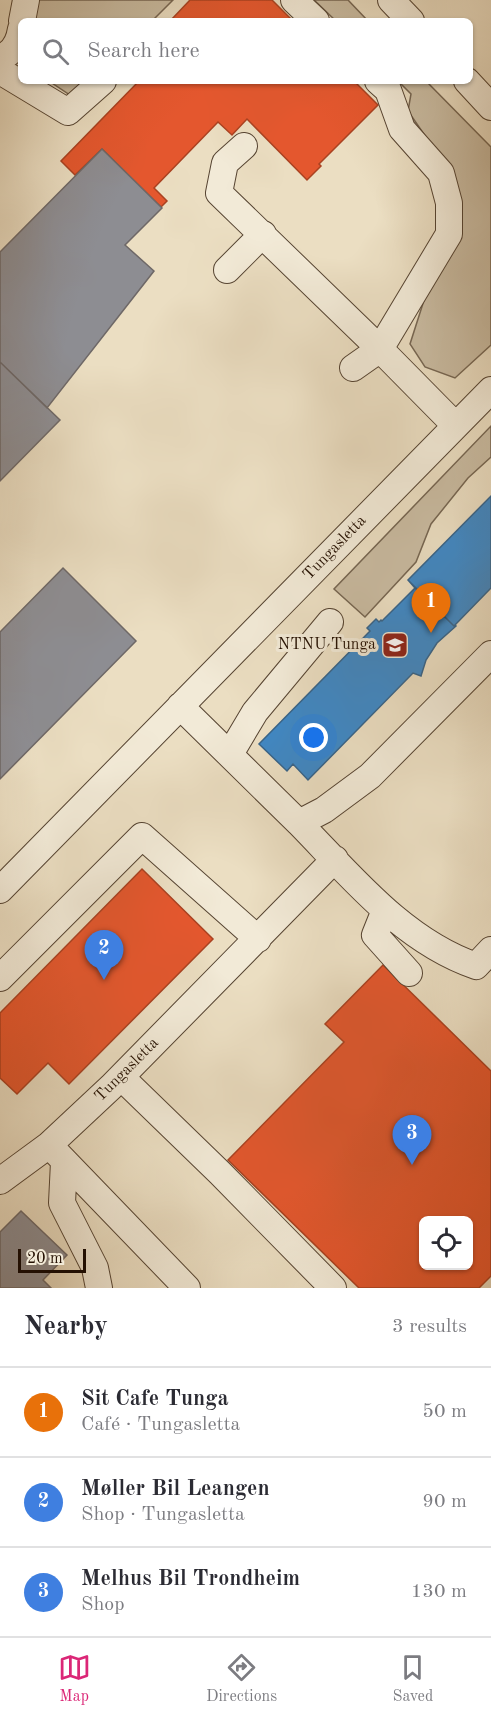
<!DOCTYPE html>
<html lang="en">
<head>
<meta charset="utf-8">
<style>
	body { margin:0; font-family:"Old Standard TT",serif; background:#f7f7f7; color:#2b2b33 }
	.controls { position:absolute; right:18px; bottom:18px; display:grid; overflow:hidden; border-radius:9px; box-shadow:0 2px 4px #0004 }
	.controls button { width:54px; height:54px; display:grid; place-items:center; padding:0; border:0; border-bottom:2px solid #e1e1e2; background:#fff; color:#2b2b33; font:30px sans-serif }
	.scale { position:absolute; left:18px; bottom:15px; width:68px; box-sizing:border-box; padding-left:6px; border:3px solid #241002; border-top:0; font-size:16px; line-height:21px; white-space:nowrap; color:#241002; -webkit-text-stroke:4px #f2ead7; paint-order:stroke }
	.you { position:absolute; left:314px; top:738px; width:21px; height:21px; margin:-15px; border:4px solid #fff; border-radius:50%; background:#1a73e8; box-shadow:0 0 0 9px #1a73e833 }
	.badge { display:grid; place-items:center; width:39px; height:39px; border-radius:50%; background:#db2777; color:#fff; font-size:20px; font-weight:700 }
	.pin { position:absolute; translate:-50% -50px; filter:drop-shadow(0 2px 3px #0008) }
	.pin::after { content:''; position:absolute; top:32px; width:21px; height:18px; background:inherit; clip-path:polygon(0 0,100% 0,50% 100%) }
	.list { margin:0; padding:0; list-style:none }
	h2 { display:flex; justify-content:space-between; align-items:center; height:78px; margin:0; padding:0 24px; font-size:26px }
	h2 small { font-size:20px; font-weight:400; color:#7c7c81 }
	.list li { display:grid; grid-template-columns:39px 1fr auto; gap:18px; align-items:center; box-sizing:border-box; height:90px; padding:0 24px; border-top:2px solid #e1e1e2 }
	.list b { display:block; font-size:22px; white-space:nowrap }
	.list p { margin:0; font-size:20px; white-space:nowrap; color:#7c7c81 }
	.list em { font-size:20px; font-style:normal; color:#7c7c81 }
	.icon { flex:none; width:33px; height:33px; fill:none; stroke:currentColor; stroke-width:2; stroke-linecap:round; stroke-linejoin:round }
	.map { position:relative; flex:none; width:491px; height:1288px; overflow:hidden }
	.search { position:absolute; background:#fff; box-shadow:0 2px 4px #0004; left:18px; right:18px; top:18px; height:66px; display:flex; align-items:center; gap:15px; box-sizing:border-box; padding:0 21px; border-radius:9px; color:#7c7c81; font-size:22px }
	.sheet { height:348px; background:#fff }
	nav { display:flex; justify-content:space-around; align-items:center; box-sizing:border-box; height:84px; border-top:2px solid #e1e1e2; background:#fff; font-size:16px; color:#7c7c81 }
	nav a { display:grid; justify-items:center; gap:3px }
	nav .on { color:#db2777 }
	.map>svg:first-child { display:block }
	.green { fill:#c9bba1; stroke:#766652; stroke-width:1.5 }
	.shops { fill:#e4572e; stroke:#aa4221; stroke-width:1.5; fill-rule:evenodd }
	.schools { fill:#3f88c5; stroke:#37648a; stroke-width:1.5 }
	.industry { fill:#8d8d92; stroke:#6e6867; stroke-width:1.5 }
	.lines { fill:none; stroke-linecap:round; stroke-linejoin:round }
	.minor-casing { stroke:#564432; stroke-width:28 }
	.minor { stroke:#f2ead7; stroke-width:26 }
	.labels { text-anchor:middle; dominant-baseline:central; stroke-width:6; stroke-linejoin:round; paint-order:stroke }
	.street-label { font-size:16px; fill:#241002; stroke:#f2ead7 }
	.poi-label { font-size:16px; fill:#241002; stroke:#f2ead7; text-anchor:end }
</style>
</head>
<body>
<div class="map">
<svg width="491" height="1288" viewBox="0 0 491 1288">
	<rect width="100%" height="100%" fill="#ebdec2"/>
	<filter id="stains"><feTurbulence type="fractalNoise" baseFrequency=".00333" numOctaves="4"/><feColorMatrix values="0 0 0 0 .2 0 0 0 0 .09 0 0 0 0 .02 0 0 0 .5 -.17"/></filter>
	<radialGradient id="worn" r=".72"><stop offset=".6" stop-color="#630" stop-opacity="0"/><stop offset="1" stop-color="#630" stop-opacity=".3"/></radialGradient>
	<path class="green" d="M36,0H173L152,21H33Z
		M314,0H348L368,21H336Z
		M49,81H86L70,95Z
		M398,81H426L491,147V345L455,378L425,367L410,344L426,294L450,172L408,111L411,94Z
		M491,426V457L468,478L431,524L416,562L365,617L334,589Z"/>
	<path class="shops" d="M190,0H272L293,21H172L171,20Z
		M139,81H354L378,105L319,164L321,166L307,180L247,119L232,135L218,122L154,188L167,201L161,207L102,149L75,175L61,161Z
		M142,869L213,939L69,1084L48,1063L17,1094L0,1078V1013Z
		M383,965L491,1071V1276L479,1288H359L228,1160L344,1042L325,1024ZM424,1220H468V1266H424Z"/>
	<path class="schools" d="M491,496V588L454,626L408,580Z
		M491,496V588L455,625L456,626L437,643L426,660L421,676L413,673L308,780L293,764L287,771L259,744L370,631L367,628L376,619L379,622L381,620L382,621L415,588L408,580Z
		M415,588L454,626L455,625L456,626L437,643L426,660L421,676L413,673L308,780L293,764L287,771L259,744L370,631L367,628L376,619L379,622L381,620L382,621Z"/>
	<path class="industry" d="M102,149L162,208L125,245L154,271L47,408L0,362V252Z
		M0,362L60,420L0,481Z
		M63,568L136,641L0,779V632Z
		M21,1211L67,1255L43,1280L51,1288H0V1232Z"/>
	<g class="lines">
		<defs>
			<path id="minor" d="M294,0L316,21
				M391,0L411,21
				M22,21L26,0
				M0,57C13,54 19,42 21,29
				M0,71L68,112L103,81
				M467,81L491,107
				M244,146L225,163L219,193L380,349L455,425
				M227,270L263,234
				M353,368L380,349L449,234V203L441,173L402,129L388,90L378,81
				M180,706L299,823L324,810L370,776L491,654
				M230,754L255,712L330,622
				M299,823C351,876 403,941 476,966L491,950
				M0,890L491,390
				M385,910L375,935L409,973
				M0,978L142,836L258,939
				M121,1077L220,1173L333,1288
				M64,1162L62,1203L95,1268L99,1288
				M0,1181L49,1145
				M187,1288L49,1145L111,1087L335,859"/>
		</defs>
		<use href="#minor" class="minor-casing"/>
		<use href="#minor" class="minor"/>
	</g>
	<defs>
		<symbol id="university-square" viewBox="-11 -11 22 22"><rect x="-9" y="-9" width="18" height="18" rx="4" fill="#8f2418" stroke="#f2ead7"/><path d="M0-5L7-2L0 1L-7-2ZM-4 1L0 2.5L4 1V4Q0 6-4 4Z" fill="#fff"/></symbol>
	</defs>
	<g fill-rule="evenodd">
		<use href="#university-square" x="380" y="630" width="30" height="30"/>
	</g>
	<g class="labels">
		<g class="street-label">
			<text transform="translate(335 548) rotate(-46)">Tungasletta</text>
			<text transform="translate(127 1070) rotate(-45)">Tungasletta</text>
		</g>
		<g class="poi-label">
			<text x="376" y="645">NTNU Tunga</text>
		</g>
	</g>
	<rect width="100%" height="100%" filter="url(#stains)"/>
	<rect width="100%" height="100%" fill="url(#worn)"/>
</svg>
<div class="controls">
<button><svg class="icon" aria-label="locate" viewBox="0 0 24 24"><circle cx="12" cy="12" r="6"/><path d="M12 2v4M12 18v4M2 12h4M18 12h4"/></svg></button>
</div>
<div class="scale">20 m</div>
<div class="you"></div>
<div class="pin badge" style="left:431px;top:633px;background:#e8710a">1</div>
<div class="pin badge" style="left:104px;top:980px;background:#3f7fe0">2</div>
<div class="pin badge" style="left:412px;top:1165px;background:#3f7fe0">3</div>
<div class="search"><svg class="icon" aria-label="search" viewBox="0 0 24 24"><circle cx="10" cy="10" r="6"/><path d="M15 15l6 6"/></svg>Search here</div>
</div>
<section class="sheet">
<h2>Nearby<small>3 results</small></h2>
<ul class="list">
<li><span class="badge" style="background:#e8710a">1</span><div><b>Sit Cafe Tunga</b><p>Café · Tungasletta</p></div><em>50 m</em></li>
<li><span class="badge" style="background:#3f7fe0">2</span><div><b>Møller Bil Leangen</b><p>Shop · Tungasletta</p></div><em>90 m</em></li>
<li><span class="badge" style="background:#3f7fe0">3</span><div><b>Melhus Bil Trondheim</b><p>Shop</p></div><em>130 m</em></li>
</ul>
</section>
<nav>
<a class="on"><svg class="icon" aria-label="map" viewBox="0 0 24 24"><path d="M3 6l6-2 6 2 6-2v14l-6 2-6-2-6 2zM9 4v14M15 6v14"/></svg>Map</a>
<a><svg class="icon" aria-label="directions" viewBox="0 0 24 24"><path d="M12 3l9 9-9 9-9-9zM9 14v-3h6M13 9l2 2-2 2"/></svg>Directions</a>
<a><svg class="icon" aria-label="saved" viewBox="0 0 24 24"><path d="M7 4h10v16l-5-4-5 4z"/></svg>Saved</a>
</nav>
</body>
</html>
